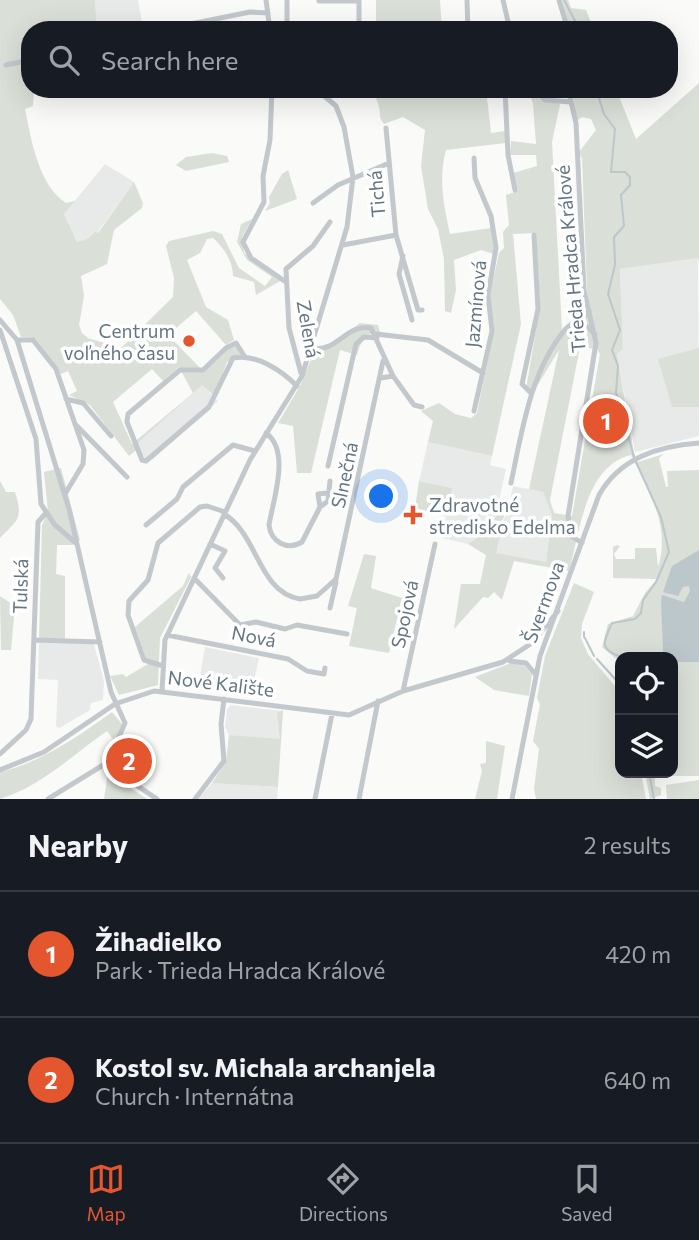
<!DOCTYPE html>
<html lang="en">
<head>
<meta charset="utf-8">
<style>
	body { margin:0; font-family:Commissioner,sans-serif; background:#242831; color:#f1f3f6 }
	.controls { position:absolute; right:21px; bottom:21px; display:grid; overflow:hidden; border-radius:14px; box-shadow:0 7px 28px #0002 }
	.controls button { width:63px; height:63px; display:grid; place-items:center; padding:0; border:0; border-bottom:2px solid #363941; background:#171b24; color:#f1f3f6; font:35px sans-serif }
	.you { position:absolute; left:382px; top:497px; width:24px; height:24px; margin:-18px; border:5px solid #fff; border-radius:50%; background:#1a73e8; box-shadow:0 0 0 10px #1a73e833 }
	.badge { display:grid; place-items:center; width:46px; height:46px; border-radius:50%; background:#e4572e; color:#fff; font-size:23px; font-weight:700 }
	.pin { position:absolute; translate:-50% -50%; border:4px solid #fff; box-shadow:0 2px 7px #0006 }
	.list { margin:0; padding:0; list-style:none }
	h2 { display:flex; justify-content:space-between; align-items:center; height:91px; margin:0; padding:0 28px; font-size:30px }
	h2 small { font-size:23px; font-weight:400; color:#9ea1a6 }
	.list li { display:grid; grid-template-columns:46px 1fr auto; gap:21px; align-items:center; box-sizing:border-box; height:126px; padding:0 28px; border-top:2px solid #363941 }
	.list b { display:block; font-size:26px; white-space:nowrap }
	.list p { margin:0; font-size:23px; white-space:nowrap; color:#9ea1a6 }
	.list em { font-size:23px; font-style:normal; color:#9ea1a6 }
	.icon { flex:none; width:38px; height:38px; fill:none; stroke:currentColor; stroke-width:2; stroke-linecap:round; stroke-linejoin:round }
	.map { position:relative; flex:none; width:699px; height:799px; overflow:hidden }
	.search { position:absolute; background:#171b24; box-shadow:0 7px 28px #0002; left:21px; right:21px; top:21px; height:77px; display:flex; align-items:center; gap:18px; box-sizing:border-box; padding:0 24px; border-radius:28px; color:#9ea1a6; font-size:26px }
	.sheet { height:343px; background:#171b24 }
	nav { display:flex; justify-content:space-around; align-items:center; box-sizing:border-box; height:98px; border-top:2px solid #363941; background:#171b24; font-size:19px; color:#9ea1a6 }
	nav a { display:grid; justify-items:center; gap:4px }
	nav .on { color:#e4572e }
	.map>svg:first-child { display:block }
	.built { fill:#e8e9e9 }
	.green { fill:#dadfd7; fill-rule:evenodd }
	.water { fill:#bbc7cb }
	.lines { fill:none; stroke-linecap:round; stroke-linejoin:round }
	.stream { stroke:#bbc7cb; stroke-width:2 }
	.minor { stroke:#c3c8cc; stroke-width:5 }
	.poi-dot { fill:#e4572e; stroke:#fff; stroke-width:2.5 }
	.labels { text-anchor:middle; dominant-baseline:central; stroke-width:7; stroke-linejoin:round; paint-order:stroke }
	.street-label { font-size:19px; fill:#657683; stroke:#fff }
	.poi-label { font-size:19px; fill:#657683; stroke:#fff; text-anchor:end }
</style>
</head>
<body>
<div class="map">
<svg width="699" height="799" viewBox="0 0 699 799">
	<rect width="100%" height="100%" fill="#fafaf8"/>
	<path class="built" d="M95,0H138L142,22L137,30H97Z
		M105,164L134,182L97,233L94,231L87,239L77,242L64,214Z
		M698,258L699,436L635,452L617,354L623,349L620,269Z
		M202,385L218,401L153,459L142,462L137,444Z
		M428,442L492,456L490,465L506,469L493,527L468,544L442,538L451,488L419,481Z
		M513,486L543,492L550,507L552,515L546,563L496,553V535L507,513Z
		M39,640L93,641L104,681L103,700L91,703L90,710L59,728L56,726L58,680L38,679Z
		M205,647L259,658L251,695L198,688Z
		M231,705L283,711L281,740L229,735L225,727L227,709Z
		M212,783L278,787L277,799H198Z"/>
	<path class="green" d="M0,0H95L97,30H30V89H34L33,106L25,109C31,138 38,185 66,203L75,201L64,214L77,242L87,239L95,231L98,233L134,182L143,203L142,208L114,230L107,264L81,276L84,296L79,325L82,333L88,338L121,348L173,297L174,278L166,246L169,241L213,231L222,234L239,268L265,286L272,277L247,260L237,242L241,224L252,219L242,237L244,253L282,280L256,295L254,282L233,276C233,261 224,248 213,238L207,239L200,253L187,260L206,307L228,320L234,340L226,345L196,311L168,335L204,372L227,350L235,346L242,354L227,362L214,396L202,385L137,444L139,448L129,456L90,405L69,395L77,391L68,371L61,374L34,338L21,337L13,315L0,299ZM179,367L193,393L132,444L113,402L152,369L163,381Z
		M376,0H440L442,30H376Z
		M562,0H568L571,8L586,10L594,30H569Z
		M699,83V262L698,258L620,269L623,349L617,354L634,453L638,462L664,454L659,458L666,487H668L667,471L699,470V776H655V786L661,788V795L650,799L645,773H673V657H620V662L602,647L608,624L633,616L645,593L657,579L613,578V547L617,545L620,546L614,554L616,559H635V548H656L658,567C671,527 649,491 631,455C585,466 580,532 569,571L514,561L502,600L494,592L488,598L483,597L454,629L461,584H480L486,555L468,544L493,527L498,504L508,507L496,535L500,537L496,553L546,562L552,515L543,492L529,489L559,350L534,391L526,389L540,306L536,233L513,234L521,324L492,456L428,442L433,421L421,411L439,403L455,414L471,418L477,413L494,329L490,294L499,253L504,248L503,232L509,225L506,195L518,191L513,173L537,166L536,155H510L511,141L536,144L533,104L528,89H532L541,99L560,104L552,142L562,330L591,312L587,290L582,159L579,152L596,130L591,119L582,117L576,121L572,89H616L636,139ZM580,347L597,349L600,354L572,516L554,513L550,500Z
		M345,89H486L491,133L505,131L506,143L446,150C438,179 444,206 450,234L491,228L494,254L481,250L454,260L456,290L451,313L445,311L444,259L438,229L428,209L421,166L425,130L403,117L384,124C378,117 381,115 379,107C375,88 360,91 345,89Z
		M212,153L227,156L229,162L186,171L176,165L186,157Z
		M288,170L297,199L265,211L270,203L269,197L282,174Z
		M360,323L378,325L380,332C363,334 362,340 357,355L340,350L311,473H297L293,426L278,423L300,386L316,347H329Z
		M699,348V407H672L658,359Z
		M61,468L80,540L72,545H57L56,574L65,576V641L39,640L42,525L48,512L44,472Z
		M0,481L6,492H15C23,518 19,519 0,538Z
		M419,481L452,488L446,516L415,508Z
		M364,554L376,556L371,588L402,598L389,653L349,646L357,608L348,606Z
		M189,573L191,577L160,638L158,685L119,695L110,676L123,674L126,677L148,664L135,627L183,586Z
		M574,583L594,592L582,624L581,638L588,654L620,692V773H641L646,799H536L534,789L539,749L533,741L540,704L537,698L545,656Z
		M0,596L15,606L11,650H1Z
		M513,662L525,666L532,674L529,696L494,690L475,677Z
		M283,710L278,787L212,783L226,762L229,735L280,739L277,713Z
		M112,712L122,724L115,742L107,731C72,755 42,786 0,799V772C40,763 79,736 112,712Z
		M486,741L505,746L497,799H475L482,771L480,764L486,763Z
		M108,773L147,799H104Z
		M699,780V799H667L666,785Z"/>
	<path class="water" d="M699,550V662H673V657H666L663,651L661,601L662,595L684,602L690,591L689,586L683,587L678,596L663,592L672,566Z"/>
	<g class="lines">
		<path class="stream" d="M564,0L580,30
			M596,89L604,114L615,129L611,172H625L630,177V185L621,195L624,226L614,237L615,265L608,294L620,330L612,350L618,366L616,393L634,457
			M584,632V637
			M585,638L594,656
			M621,657C599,649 603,643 612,623L635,619L641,613L643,600L656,582L669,552L661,517L636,462
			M597,659L616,680
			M617,681L620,683
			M649,773L654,799"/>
		<path class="minor" d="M266,0L270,30
			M287,0V30
			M467,0L468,30
			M503,0L510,30
			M559,0L568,30
			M319,1H359
			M161,30L250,12L268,13
			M359,30V0
			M6,65L30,60
			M272,89L270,140L263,176L264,202L243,242L251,258L286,282
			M505,89L508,155L515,190
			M535,89L545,100L571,102
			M568,89L576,123L584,290L596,343L568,516L571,536L582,543
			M386,128L396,235L418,310H422
			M474,158L475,178L491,216L496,248L488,295L492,331L474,411
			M313,203L338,185L389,163
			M343,245L396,235
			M403,256L399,274L412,320
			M0,320L17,340L69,509L111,692L125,723L108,762
			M577,323L585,325L595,334
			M0,330L36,439L41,504L55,525L77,544
			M376,334L428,340L483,373
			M17,340H33L56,369L84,450L83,464L65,494
			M313,348C336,353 347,323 371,328L393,376
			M245,357L236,343L226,348L203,370H180L128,414L127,422L142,460L146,461L209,407L233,358C256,353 282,371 297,386
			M301,373L289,328L286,269L313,246L330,222
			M381,378L393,376L414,405L422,407
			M531,393L522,384L538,309L534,235
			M66,399L83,403L111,436
			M75,424L127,477
			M266,433C291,451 273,500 269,525C271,542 287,551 302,542L320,507L328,501L330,481
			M328,466L356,344L364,337L377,338
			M511,483C522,431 530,373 564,331C571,322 582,320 589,311
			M320,507L318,494L327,493
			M224,514C258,534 258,592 300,599L317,596L336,579L383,361
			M146,525L177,499L183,487L233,445L255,451
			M210,544L225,551L215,568L223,578
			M194,578L240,625L256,622L285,629L297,625L347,634
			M330,608L336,582
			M167,635L288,659L307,671L324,674L325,668
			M34,640L100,642
			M510,661L526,663L536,675
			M163,666L144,660L128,615L129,601L148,580L158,543L200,507L207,506L225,512
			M162,691L165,640L250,460L302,376L347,227L353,177L344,127L336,106L316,89
			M403,691L435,544
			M0,754L26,730L31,719L38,522L46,513
			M108,762L114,770L157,799
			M0,770L44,752L115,704L154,691L349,715L403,691L503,662L532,643L558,611
			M48,799L108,762
			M195,799L224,761L221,724L224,699
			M315,799L332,714
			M359,799L378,701
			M512,799L540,656L599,495C620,458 658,446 699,443"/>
	</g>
	<g class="poi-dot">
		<circle cx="189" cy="341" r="7"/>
		<path d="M409.5 504.5h7v7h7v7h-7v7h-7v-7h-7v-7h7z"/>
	</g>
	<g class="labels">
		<g class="street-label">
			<text transform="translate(376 194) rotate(-95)">Tichá</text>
			<text transform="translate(570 259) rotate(-95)">Trieda Hradca Králové</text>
			<text transform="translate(475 304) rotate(-85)">Jazmínová</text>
			<text transform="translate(309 329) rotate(80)">Zelená</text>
			<text transform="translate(344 475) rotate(-78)">Slnečná</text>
			<text transform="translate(20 586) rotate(-88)">Tulská</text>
			<text transform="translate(543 602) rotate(-70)">Švermova</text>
			<text transform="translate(404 614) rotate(-78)">Spojová</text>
			<text transform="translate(254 636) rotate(11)">Nová</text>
			<text transform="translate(221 683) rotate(7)">Nové Kalište</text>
		</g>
		<g class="poi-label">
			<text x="175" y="330">Centrum<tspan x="175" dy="22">voľného času</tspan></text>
			<text x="429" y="504" text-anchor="start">Zdravotné<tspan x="429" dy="22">stredisko Edelma</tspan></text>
		</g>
	</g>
</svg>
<div class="controls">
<button><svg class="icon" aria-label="locate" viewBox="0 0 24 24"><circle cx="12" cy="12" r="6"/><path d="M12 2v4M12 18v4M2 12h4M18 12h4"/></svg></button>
<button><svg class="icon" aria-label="layers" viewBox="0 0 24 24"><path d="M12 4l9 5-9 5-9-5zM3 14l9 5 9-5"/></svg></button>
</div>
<div class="you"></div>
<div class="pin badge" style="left:606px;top:421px">1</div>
<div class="pin badge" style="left:129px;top:761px">2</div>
<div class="search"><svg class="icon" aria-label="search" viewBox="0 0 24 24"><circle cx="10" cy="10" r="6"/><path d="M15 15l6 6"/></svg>Search here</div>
</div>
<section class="sheet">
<h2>Nearby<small>2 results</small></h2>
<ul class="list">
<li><span class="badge">1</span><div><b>Žihadielko</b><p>Park · Trieda Hradca Králové</p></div><em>420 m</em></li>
<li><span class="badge">2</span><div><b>Kostol sv. Michala archanjela</b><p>Church · Internátna</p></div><em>640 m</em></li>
</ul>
</section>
<nav>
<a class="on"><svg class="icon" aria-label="map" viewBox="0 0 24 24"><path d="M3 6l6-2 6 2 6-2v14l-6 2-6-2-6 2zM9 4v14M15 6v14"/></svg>Map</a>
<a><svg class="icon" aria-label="directions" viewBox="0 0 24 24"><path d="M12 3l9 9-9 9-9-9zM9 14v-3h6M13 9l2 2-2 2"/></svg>Directions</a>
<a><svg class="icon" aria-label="saved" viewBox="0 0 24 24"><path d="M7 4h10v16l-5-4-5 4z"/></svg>Saved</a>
</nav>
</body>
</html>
